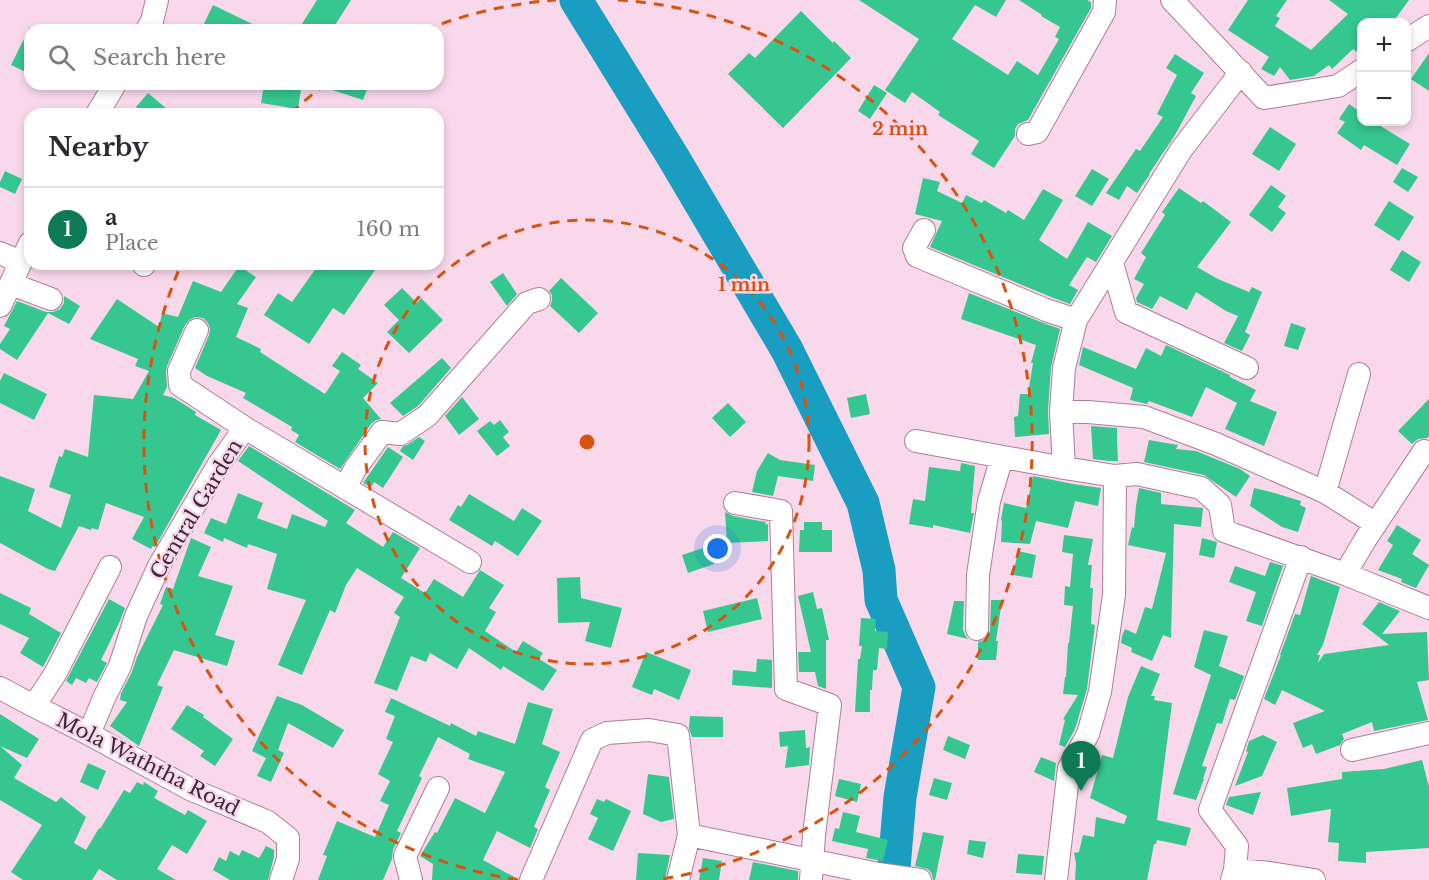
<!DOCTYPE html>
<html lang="en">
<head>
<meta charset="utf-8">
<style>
	body { margin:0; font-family:"Libre Baskerville",serif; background:#f7f7f7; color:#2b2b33 }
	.controls { position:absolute; right:18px; top:18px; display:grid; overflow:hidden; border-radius:12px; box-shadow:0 3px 9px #0003 }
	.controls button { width:54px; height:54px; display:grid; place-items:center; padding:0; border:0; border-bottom:2px solid #e1e1e2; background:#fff; color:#2b2b33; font:30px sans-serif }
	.you { position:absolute; left:718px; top:549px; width:21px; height:21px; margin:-15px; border:4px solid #fff; border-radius:50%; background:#1a73e8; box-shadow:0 0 0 9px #1a73e833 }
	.badge { display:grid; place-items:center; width:39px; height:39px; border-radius:50%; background:#0d7a55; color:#fff; font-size:20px; font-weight:700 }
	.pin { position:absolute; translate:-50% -50px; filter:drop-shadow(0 2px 3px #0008) }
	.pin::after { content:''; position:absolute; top:32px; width:21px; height:18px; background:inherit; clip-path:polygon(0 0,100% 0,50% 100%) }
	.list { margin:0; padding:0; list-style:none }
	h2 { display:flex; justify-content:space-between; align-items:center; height:78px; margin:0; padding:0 24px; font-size:26px }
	h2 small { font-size:20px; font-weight:400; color:#7c7c81 }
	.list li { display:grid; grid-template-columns:39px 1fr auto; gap:18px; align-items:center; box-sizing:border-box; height:84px; padding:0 24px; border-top:2px solid #e1e1e2 }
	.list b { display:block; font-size:22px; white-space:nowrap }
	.list p { margin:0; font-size:20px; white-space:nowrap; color:#7c7c81 }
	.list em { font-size:20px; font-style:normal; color:#7c7c81 }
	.icon { flex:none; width:33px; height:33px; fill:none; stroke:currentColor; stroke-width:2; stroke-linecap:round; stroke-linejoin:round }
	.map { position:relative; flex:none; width:1429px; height:880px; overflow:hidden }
	.search { position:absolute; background:#fff; box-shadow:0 3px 9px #0003; left:24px; top:24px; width:420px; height:66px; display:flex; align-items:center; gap:15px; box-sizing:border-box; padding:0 21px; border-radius:18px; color:#7c7c81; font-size:22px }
	.panel { position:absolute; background:#fff; box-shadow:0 3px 9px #0003; left:24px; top:108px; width:420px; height:162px; border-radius:18px }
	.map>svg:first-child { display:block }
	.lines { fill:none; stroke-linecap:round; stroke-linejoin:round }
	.river { stroke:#199ec2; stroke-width:33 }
	.building { fill:#36c68f }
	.street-casing { stroke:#af7c9a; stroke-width:24 }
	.street { stroke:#fff; stroke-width:22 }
	.ring { fill:none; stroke:#d75410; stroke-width:3; stroke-dasharray:10 8 }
	.labels { text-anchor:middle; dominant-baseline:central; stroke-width:5; stroke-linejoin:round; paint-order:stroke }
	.street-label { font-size:20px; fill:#3d2835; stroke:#fad8ec }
	.centre { fill:#d75410; stroke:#fad8ec; stroke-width:3 }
	.ring-label { font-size:18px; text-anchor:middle; font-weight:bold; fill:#d75410; stroke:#fad8ec; stroke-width:5; stroke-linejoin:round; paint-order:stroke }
</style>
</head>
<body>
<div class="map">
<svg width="1429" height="880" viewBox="0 0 1429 880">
	<rect width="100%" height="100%" fill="#fad8ec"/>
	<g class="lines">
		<path class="river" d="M576,0L673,157L787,350L863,503L879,570L881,600L919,687L900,797L893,880"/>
	</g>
	<path class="building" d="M317,0H351L332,30H298Z
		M859,0H1006L996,17L975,5L952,39L1008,75L1017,61L1038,75L1059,39L1055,37L1060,27L1041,16L1042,15L1019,0H1087L1091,2V8L1028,120L1018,124L1015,129V136L994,168L971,154L979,141L938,115L940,112L912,92L905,103L885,90L919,39Z
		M1248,0H1287L1276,16L1280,18L1275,26L1311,50L1348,14L1329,0H1409L1393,22H1362V56L1353,49L1332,69L1329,65L1314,76L1290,80L1280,67L1274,76L1261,69L1269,57L1228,30Z
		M213,5L265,30H201Z
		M801,11L833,43L834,41L851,58L783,128L728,74L749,53L755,58Z
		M30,27V74L11,65Z
		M1429,53V91L1411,79Z
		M1175,54L1204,73L1191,93L1196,96L1175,135L1149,174H1150L1137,193L1127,186L1119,200L1106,193L1136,149L1140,151L1163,117L1157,114L1177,75L1166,68Z
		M264,84L301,89L298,109L261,103Z
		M324,84H369L363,100L323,87Z
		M874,85L887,93L870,119L858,111Z
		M148,93L173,114H144L136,107Z
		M1349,104L1362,113V122H1374L1410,144L1397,165L1364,145L1361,150L1337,133L1345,122L1339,119Z
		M1270,127L1296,144L1279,171L1252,154Z
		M1402,168L1418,177L1408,192L1393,182Z
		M1092,169L1109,179L1092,206L1075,196Z
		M5,171L22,179L15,194L0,187V182Z
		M923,178L940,182L937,191L962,203L966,195L982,203L984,200L1006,213L1008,210L1024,220L1043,189L1063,200L1039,240L1067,259L1088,222L1112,236L1096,262L1087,257L1069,285L1078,290L1070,304L1051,297L930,247L942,221L915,214Z
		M1271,185L1286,196L1278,207L1286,213L1272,232L1249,215Z
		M1179,188L1201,203L1203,201L1231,222L1197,267L1218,279L1249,292L1252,287L1262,292L1245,332L1250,335L1242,351L1224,343L1238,316L1226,311L1196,292L1187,310L1160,296L1152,309L1137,302L1136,298L1144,284L1134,279L1146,257L1141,253L1165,215L1162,212Z
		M1389,201L1414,217L1399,241L1374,225Z
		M1402,250L1421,262L1409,282L1390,270Z
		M319,264H366L375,270L344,315L333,308L309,344L264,315L278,293L292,302Z
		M239,266L256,277L237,304L248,308L236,337L261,349L260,352L325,394L340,371L332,366L342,352L361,365L358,369L378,383L363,398L381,419L376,420L371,424L340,469L295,442L299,435L291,430L292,427L243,398L246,393L207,376L195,368L209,335L210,329L208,323L203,318L195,317L189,320L185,325L167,366L166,372L167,387L163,395L174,398L196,412L195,415L221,430L155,547L153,546L151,549L132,539L144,517L106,503L98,530L92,528L91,530L79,526L55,571L48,569L0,543V476L35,489L28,511L61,528L71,495L49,487L59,456L62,457L65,449L88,457L94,395L133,399L149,371L135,366L138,359L90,339L117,299L159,327L162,313L178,317L193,281L221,292Z
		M503,273L517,294L507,306L490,282Z
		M561,278L598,313L579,333L550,306L552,301V295L549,291Z
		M402,288L417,303L421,298L443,320L409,353L387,332L399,320L384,305Z
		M969,293L1041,322L1060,329L1051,367L1048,411L1049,434L1015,437L1014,417L1018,416L1020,394H1028L1033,363H1031L1036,345L961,319Z
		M64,296L80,306L69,324L48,313L17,360L0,349V344L10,329L4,326L17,301L46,312H53L60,309L64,303Z
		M1291,323L1306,328L1298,350L1284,346Z
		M1166,345L1230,375V377L1256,390L1250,401L1277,412L1264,446L1225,429L1237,403L1206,387L1192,417L1149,401L1147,404L1130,400L1133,388L1079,365L1083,347L1136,369L1146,348L1161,356Z
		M442,358L451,368L418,406L403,416L390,403Z
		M4,373L47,394L34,420L0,403V381Z
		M866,394L870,414L851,418L847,398Z
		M462,397L479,419L459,435L445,416Z
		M1429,399V436L1427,438L1418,439L1412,444L1398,431Z
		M728,403L746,422L730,437L712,418Z
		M500,420L509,432L503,437L510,446L497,456L477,431L490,421L494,425Z
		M1091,426L1117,428V440L1118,461H1109L1093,459Z
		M419,437L425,441L413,460L400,451L403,446L407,445Z
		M1149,440L1178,445L1176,449L1196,451L1240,469L1250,476L1236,497L1204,475L1144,462Z
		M249,446L355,510L346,523L383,547L393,532L420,548L401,578L425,593L434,579L463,597L480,570L504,585L489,608L496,612L485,631L516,652L523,641L543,653L539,659L557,670L543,691L503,666L501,670L469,648L457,669L430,653L426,662L411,656L397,691L374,683L400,617L394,613L404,597L357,568L346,585L335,613L330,610L302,675L278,665L306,600L267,589L277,554L248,544L247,548L224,538L223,542L204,533L211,518L226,524L238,493L263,503L257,518L287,529L292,514L325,527L328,521L238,461Z
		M388,447L403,457L383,488L374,482L371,487L363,483Z
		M768,453L780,460L815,465L813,481L778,476L773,496L752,492L757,471Z
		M961,463L975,466L971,513H974L970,533L933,525V528L909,524L913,499L925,501L929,467L960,471Z
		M1033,476L1073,484L1101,488L1098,506L1075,501L1068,528L1036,521L1030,544L1001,542L1002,521L1001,520L1004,503L1026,508Z
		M1139,488L1161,493V504L1203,508L1201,527L1174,524L1171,638L1163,635L1152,661L1131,652L1132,648L1121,643L1122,636L1125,629L1136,634L1145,607L1152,609L1166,553L1128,545L1132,527L1134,528L1136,506Z
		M1254,488L1271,492L1301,501L1300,505L1306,508L1298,532L1282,527L1250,506Z
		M469,494L514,521L522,508L542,521L518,556L495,541L492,546L449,520L458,505L461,507Z
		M725,512L733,516L766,522L765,525L768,524V541L727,543Z
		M804,522H822V530H832V552H799L800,530H804Z
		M1397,525L1421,540L1412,554L1429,565L1416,588L1401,582L1402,579L1378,570L1393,545L1387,541Z
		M1064,535L1093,539L1088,565H1092L1090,588H1093L1091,624L1095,625L1087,689L1075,729L1065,747L1059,745L1065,720L1063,719L1078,695L1063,694L1065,677H1066L1068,643H1069L1073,606L1064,605L1065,586L1070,587L1073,554L1062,552Z
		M191,538L211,547L198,576L233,586L215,635L235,641L227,666L174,650L157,685L163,687L139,746L110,726L127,702L120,700L121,693L132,672L137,657L163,605L160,604L166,587L173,589Z
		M1202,538L1217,542L1214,558L1199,555Z
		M709,546L714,564L688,573L682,555Z
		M1018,551L1036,555L1032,578L1013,575Z
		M1270,562L1283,566L1262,626L1246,621L1256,592L1229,582L1235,566L1265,576Z
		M1311,576L1340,587L1323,645L1317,655H1320L1318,663L1324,654L1389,645L1362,624L1379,602L1400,611L1382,634L1427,632L1429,680L1417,682L1428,720L1374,731L1372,722L1342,734L1344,739L1340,745L1316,754L1312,744L1303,748L1293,723L1325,711L1282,690L1275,705L1264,699L1281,655H1280L1295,614L1300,615Z
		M580,577L581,598L622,608L611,648L585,641L590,622L558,623L557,578Z
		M813,592L817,609L822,608L829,640H826V689L818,686L815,672H799L798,652H811L798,596Z
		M0,593L31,608L29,614L61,633L43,667L20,653L29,638L0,624Z
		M757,598L762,619L708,632L703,611Z
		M109,599L125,608L120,621L101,660L107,663L97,682L89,678L86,683L76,678L72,685L66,681Z
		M991,600H1002L996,641H998L996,660H978V642L984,640L988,636L990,630Z
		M954,601H964L963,629L965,635L968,639L947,634Z
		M861,618L876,619L875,631L888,632L887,649L879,648L877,670H873L872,690H870V712H855L858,659H860L862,646H859Z
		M1204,630L1228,636L1219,666L1244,676L1235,700L1230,699L1222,724L1217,723L1202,766L1207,767L1203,779H1204L1196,800L1173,794L1211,675L1194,667Z
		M646,652L691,670L679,700L654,689L652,695L632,687Z
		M757,659L772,660V688L732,685L733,670L756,672Z
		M1141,666L1160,674L1151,696H1155L1154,700L1172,703L1157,820L1191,828L1186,846L1157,840L1156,844H1154L1147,880H1075L1076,863L1074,853L1079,852L1083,835L1094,837L1096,817L1124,824L1127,816L1090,798L1102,755L1113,758L1128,697Z
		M277,696L302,705L344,730L333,748L288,723L278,750L284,753L271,782L257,776L266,758L252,751Z
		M391,698L450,726L451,723L476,736L478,731L515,744L528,702L553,709L542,744L560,752L545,787L550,790L534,827L538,829L530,848L497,831L483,860L518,879V880H432L433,864L420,856L435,832L437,833L455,798L485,813L505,772L468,759L470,754L438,737L419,776L422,778L397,831L401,833L393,850L392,859L383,880H318L327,856L323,855L337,821L375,837L389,805L380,801L390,781L378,774L393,742L386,739L395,716L385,712Z
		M187,705L204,715L203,717L233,739L215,766L200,756L204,751L171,729Z
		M0,714L39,739L27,758L0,746Z
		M690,716L723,717V737H692L689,728Z
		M805,730L806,748L810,747L809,765L785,768L788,746L780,747L779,732Z
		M1263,735L1277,742L1262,776L1235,786L1248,752L1246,751L1249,741Z
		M948,736L970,745L965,759L943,750Z
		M0,746L22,765L14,778L56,802L61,797L86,817L74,843L86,850L99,828L100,829L124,790L130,793L137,782L143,785L144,782L158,791L154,798L185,815L188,810L207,821L187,854L172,845L157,869L176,880H117L99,869L92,880H23L11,872L42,825L0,800Z
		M1041,757L1056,763L1054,781L1034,772Z
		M1422,760L1429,787V848L1366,852V863L1338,861L1339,843L1328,842L1331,809L1291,816L1287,788L1342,779V772L1384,769Z
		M88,763L106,771L98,790L80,782Z
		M648,774L669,777L674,819L661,822L643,814Z
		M934,778L952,783L947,800L929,795Z
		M839,779L861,784L857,802L835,796Z
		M1261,792L1253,815L1226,805L1229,797Z
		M597,799L604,802L606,799L631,811L613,851L588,839L598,818L590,814Z
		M843,812L860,816L856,832L888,840L883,861L866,858L868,849L832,841L835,828L839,829Z
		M923,832L944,836L935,880H933L932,874L928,869L915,866Z
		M969,840L986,842L983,858L967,854Z
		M266,846L274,850V857L268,880H230L213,870L219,857L226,861L230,851L239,856L242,850L259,858Z
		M638,853L670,855L665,880H636Z
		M1018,854L1044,856L1042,875L1016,873Z
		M703,858L722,861L719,880H699Z
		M753,862L798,871V880H749Z"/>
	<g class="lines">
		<defs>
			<path id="street" d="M1172,0L1264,98L1338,86L1362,70
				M147,30L152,21L157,0
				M1406,41L1429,26
				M97,114L115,84
				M1028,134L1037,132L1104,12L1105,0
				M924,230L914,248L917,256L1046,310L1076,320
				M0,253L21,262
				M1112,263L1126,312L1247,368
				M143,264L144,265
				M11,284L51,299
				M0,306L30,243
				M197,330L179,371L180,385L245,428
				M1061,412H1088L1144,417L1216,444L1325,492L1376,524
				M916,441L1064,468L1115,476L1137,474L1201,488L1220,505L1224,531L1345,574L1429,608
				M1064,468L1061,412L1064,368L1076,320L1181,150L1241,72
				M345,488L355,469L382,432L400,434L427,416L527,303L539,299
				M1325,492L1359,374
				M735,503L781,511L786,689L830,705L814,835L811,880
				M1345,574L1365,540L1424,451
				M977,629L978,575L989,501L1002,457
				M0,688L34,706L89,734L190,789L268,822L288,838V859L281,880
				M34,706L55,674L110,567
				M89,734L104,698L120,666L136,616L159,566L217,467L245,428L470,562
				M1352,750L1429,733
				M1235,870L1270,873L1314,880
				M411,880L405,856L438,788
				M531,880L592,740L607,733L649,730L678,735L689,835L878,874L920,880
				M678,880L689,835
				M1056,880L1069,768L1088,734L1100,692L1114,595L1115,476
				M1232,880L1235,870L1237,846L1210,810L1301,557"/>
		</defs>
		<use href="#street" class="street-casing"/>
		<use href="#street" class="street"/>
	</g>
	<g class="ring">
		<circle cx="587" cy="442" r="222"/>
		<path d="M518 880A443 443 0 0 1 181 265M291 113A443 443 0 0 1 323 86M425 30A443 443 0 0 1 556 0M618 0A443 443 0 0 1 656 880"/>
	</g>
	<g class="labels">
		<g class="street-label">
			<text transform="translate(196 509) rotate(-59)">Central Garden</text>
			<text transform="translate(148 764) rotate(27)">Mola Waththa Road</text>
		</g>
	</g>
	<circle cx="587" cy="442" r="9" class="centre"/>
	<g class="ring-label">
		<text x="900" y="135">2 min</text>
		<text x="744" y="291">1 min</text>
	</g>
</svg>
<div class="controls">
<button>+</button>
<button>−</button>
</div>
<div class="you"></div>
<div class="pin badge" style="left:1081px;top:791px">1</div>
<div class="search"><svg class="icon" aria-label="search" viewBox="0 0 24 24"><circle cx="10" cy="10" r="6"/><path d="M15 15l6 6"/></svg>Search here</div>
<section class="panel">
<h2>Nearby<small></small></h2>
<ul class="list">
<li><span class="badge">1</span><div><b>a</b><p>Place</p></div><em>160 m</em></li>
</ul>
</section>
</div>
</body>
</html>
